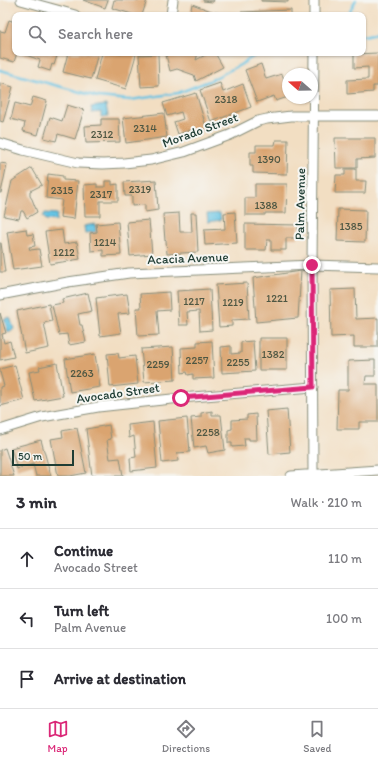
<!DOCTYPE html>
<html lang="en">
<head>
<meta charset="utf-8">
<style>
	body { margin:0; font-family:Itim,sans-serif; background:#f7f7f7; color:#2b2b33 }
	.compass { position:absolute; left:282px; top:68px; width:36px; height:36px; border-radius:50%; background:#fff; box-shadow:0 1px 3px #0004; rotate:290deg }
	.scale { position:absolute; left:12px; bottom:10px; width:62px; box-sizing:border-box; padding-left:4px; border:2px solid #1f3d34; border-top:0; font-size:11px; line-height:14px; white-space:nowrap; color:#1f3d34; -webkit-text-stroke:3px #f6f6f2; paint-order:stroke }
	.stop { position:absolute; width:12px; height:12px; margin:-9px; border:3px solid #db2777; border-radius:50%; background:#fff }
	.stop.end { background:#db2777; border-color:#fff; box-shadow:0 1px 4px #0008 }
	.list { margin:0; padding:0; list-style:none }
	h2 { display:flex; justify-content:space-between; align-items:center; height:52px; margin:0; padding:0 16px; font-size:17px }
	h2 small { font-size:13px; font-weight:400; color:#7c7c81 }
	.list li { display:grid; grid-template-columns:26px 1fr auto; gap:12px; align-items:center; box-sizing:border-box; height:60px; padding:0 16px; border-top:1px solid #e1e1e2 }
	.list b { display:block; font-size:15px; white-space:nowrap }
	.list p { margin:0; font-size:13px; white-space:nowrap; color:#7c7c81 }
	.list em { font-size:13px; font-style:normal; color:#7c7c81 }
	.icon { flex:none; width:22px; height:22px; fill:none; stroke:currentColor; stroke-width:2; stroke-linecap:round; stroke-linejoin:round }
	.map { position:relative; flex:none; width:378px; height:476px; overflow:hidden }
	.search { position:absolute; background:#fff; box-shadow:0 1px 3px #0004; left:12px; right:12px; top:12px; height:44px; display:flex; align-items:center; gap:10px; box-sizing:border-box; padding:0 14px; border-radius:8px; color:#7c7c81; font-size:15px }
	.sheet { height:232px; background:#fff }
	nav { display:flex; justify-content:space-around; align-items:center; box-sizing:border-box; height:56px; border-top:1px solid #e1e1e2; background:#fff; font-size:11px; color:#7c7c81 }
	nav a { display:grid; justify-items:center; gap:2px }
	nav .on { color:#db2777 }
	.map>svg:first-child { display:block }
	.water { fill:#65c3e3; stroke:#42808c }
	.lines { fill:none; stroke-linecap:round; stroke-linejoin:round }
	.stream { stroke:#65c3e3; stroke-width:2.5 }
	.building { fill:#daa470 }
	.minor-casing { stroke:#888e7b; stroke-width:11 }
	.minor { stroke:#fff; stroke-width:9 }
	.route { stroke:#db2777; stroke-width:5 }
	.labels { text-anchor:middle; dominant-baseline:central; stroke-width:4; stroke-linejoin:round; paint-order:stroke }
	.number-label { font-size:11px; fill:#4e5743 }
	.street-label { font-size:13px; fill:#1f3d34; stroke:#f6f6f2 }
</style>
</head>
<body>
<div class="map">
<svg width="378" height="476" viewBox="0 0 378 476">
	<rect width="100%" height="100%" fill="#f6f6f2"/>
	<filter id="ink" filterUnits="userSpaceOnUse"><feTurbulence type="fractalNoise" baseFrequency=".025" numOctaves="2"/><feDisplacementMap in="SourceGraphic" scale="8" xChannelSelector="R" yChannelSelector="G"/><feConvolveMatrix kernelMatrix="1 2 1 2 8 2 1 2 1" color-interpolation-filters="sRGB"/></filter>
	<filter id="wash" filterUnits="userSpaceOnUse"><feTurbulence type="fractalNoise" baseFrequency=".012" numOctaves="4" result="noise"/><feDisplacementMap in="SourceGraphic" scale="16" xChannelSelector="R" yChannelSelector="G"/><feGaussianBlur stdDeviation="0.9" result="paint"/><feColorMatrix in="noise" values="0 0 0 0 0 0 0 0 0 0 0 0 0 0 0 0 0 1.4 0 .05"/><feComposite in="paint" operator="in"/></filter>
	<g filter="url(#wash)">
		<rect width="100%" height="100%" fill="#f2dec2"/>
		<path class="water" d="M106,105L108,116L101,117V112L92,113L91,107Z
			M45,213L57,214L56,221L46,220L43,217Z
			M220,213L221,220L208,222L207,214Z
			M95,224L96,232L85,233L84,226Z
			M10,317L14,329L8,332L4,319Z"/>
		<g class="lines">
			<path class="stream" d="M348,15L356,0
				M363,34L365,35L378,32
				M0,70L98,97L130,100L178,93L209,81L240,65L259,53"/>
		</g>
		<g id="blocks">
			<path class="building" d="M83,0H108L105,8Z
				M114,0H147L142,15H135L112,8Z
				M203,0H214L213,2L203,1Z
				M261,0H288V2L261,1Z
				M192,4L214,12L230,14L229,15H190Z
				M291,10V15H241V12Z
				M9,20L15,22V53H17L14,62L0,58V31L5,32Z
				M20,53H58L54,65L52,64L50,71L38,67L40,60Z
				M68,53H98L91,79L63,72Z
				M102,53H130L136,55L126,89L95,80Z
				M175,53H198L196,60L209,53H215L223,67L196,81L194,75L177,69L170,71L166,55Z
				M378,53V86H373V92L347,94V80L368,79V67L354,68V54Z
				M158,54L159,86L141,87L139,55Z
				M261,64L266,79L282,74L288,90V97L276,101L274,96L257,102L245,70Z
				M0,83L13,87L3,122L0,121Z
				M220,83L223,92L243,84L251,107L211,122L200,90Z
				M196,93L207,130L192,135L191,130L178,134L174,122L183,119L181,112L167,116L163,103Z
				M33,97L47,101L38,135L23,131L25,123L11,119L15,103L30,107Z
				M67,105L84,110L75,139L58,134L56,141L44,138L50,117L62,121Z
				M164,113L167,137L126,143L123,118Z
				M101,119H119L120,142L86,143L85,126L101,125Z
				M335,138H375V158L357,159V168H336Z
				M276,140H288L287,174L253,173V166H250V152H256V145H275Z
				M0,163L7,164L1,193H0Z
				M32,168L42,185L30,191V196L32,199L37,212L27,218L23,211H21L19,219L4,216L12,181Z
				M345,169H356V181H366L365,193H335L336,175H345Z
				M48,174L63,176V180L78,181L74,219L60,217L62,200L46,198Z
				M156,180L158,210L145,212V205L132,206V196H125L124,182Z
				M105,181H112V185L118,184V201H100V216H85L84,185L97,184V187H105Z
				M255,184H287L286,213H265V215H245V198H255Z
				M338,209L366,210L365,242L337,241Z
				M235,212L237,243L205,245L204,230L225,229L224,213Z
				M179,213L180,232H192L191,213H196L198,252L167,254L166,240L165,241L163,214Z
				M149,220L152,254L130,256L127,222Z
				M118,222L121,255L103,256V250L91,251L90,233L97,232L96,224Z
				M245,224L298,225L297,238H286V250H271V240H267L266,250H245Z
				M26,229L27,235L33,234L35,246L29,247L30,250L39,249L42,266L13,270L7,232Z
				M62,230L64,244L77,242L80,259L50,264L45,232Z
				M0,243H1L5,272H0Z
				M301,271L298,318L256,322L253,278Z
				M247,283L249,319L232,320V326L219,327L216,285Z
				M210,289L212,330L200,331L199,311L187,312L188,325H179L177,291Z
				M355,289L356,319L378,318V347H354V336L331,337L330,290Z
				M169,292L170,310L157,311L159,335L138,336L136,308H141L140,294Z
				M88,293L92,311L78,314L80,325H82L86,342L69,345L67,334L59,335L52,305L63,303L62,299Z
				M127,294L130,313L118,314L121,333L100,336L96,298Z
				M49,304L52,321L44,323L49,348L25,353L17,311Z
				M0,313L6,333L2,334L4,343L10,341L14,357L0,360Z
				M259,338H287V370H259Z
				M212,341L214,378L193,379V374L188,375L187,372L182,373L181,348L197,347V342Z
				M253,341L255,371L222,373L221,347L231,346V354L241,353V342Z
				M173,347L175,380L144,382L141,349Z
				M118,353L119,358L135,356L138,384L110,387L107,354Z
				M95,354L100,387L70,392L65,359Z
				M375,360V376H366L365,384H378V422H359V429H337L338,390H348V361Z
				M57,363L63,396L35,401L29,372L40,370L39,367Z
				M15,365L24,400L0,406V387L4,386L0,372V369Z
				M287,409L290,452L269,454L266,411Z
				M212,411V415H221L225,450L208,453L206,446L194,448L191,418L201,417V413Z
				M256,414L257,440H249V438H244L245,446L232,447V443H228V430L232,429V420L247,419V415Z
				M187,418L190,452L177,453L178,461L162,463L158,421Z
				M153,422L157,468L131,471L130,458L136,457L134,436L129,438L128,425Z
				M109,425L111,439L107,440L110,459L120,458L123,476H92L86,429Z
				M77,428L86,473L70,476H58L51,439L63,437L62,431Z
				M41,440L51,476H36L33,464L17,469L11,448Z
				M5,448L14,476H0V450Z"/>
		</g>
	</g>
	<g filter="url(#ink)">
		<use href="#blocks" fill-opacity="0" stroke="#888e7b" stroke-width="1"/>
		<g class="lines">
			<defs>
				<path id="minor" d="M21,0L75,15
					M314,0V15
					M171,15L173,0
					M0,143L23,150L78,163L103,164L124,163L151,160L184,152L230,135L258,121L267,119L291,116H378
					M0,295L68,282L129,273L312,265L378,267
					M0,430L42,417L98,407L181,398L313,387
					M291,476L378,470
					M313,476L312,265L314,53"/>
			</defs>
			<use href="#minor" class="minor-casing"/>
			<use href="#minor" class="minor"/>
		</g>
	</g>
	<g class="lines" filter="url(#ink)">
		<path class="route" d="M181,398L313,387L312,265"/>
	</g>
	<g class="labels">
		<g class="number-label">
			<text x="226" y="99">2318</text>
			<text x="145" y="128">2314</text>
			<text x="102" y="134">2312</text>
			<text x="269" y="159">1390</text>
			<text x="140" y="189">2319</text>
			<text x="62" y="190">2315</text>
			<text x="101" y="194">2317</text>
			<text x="266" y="205">1388</text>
			<text x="351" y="226">1385</text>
			<text x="105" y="242">1214</text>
			<text x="64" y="252">1212</text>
			<text x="277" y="298">1221</text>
			<text x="194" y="301">1217</text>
			<text x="233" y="302">1219</text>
			<text x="273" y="354">1382</text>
			<text x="197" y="360">2257</text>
			<text x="238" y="362">2255</text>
			<text x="158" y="364">2259</text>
			<text x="82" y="373">2263</text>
			<text x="208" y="432">2258</text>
		</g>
		<g class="street-label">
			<text transform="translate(200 130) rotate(-20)">Morado Street</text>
			<text transform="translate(300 204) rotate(-89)">Palm Avenue</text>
			<text transform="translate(188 258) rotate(-2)">Acacia Avenue</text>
			<text transform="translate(118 393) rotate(-8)">Avocado Street</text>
		</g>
	</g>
</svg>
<svg class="compass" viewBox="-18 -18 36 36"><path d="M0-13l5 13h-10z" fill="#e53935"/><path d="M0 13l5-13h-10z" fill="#7c7c81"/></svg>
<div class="scale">50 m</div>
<div class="stop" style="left:181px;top:398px"></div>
<div class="stop end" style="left:312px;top:265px"></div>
<div class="search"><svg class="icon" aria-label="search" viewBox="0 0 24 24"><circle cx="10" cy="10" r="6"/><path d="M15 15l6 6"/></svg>Search here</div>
</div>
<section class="sheet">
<h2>3 min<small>Walk · 210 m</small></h2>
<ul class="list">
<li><svg class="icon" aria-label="ahead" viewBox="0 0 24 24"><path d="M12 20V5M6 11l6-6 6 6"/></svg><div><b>Continue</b><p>Avocado Street</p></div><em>110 m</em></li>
<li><svg class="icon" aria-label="left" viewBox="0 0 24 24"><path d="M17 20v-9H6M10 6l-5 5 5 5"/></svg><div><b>Turn left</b><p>Palm Avenue</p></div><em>100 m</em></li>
<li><svg class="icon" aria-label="arrive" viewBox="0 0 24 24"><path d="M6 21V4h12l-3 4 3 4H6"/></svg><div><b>Arrive at destination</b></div></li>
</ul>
</section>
<nav>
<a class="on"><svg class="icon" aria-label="map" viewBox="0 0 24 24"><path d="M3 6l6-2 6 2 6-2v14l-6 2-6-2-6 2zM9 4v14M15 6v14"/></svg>Map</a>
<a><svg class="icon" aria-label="directions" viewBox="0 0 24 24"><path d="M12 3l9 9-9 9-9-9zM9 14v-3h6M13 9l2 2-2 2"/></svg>Directions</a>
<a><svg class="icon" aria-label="saved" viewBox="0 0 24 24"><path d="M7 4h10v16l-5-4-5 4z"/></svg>Saved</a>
</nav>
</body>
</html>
